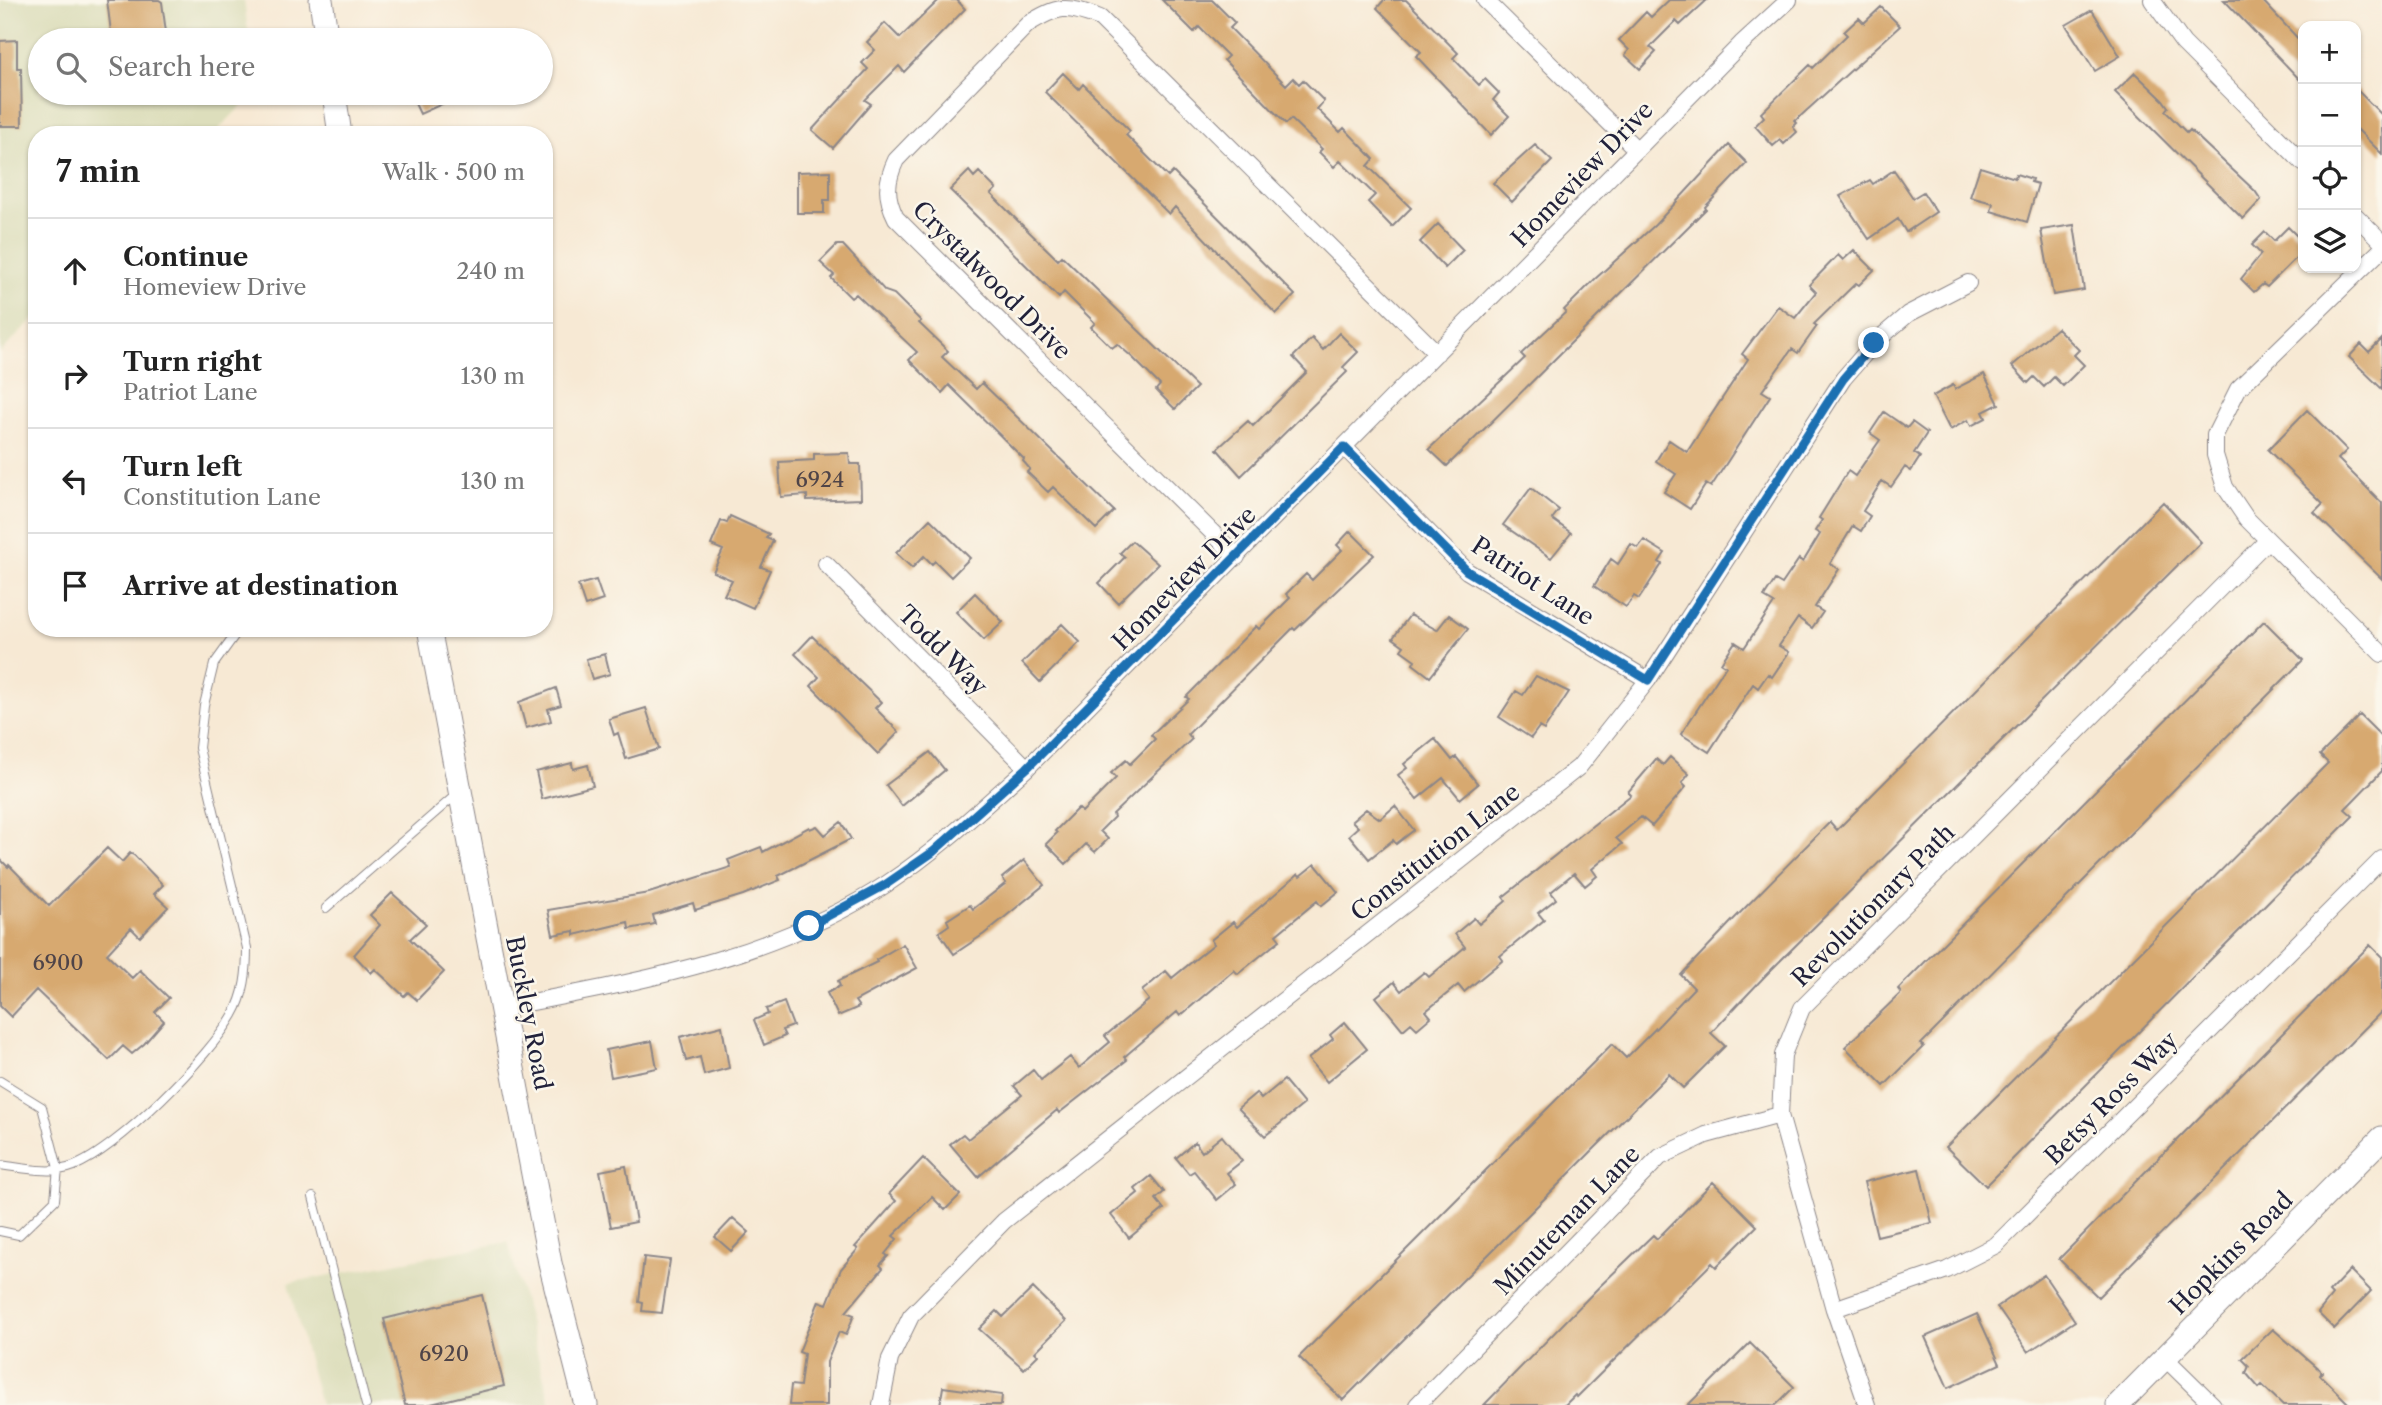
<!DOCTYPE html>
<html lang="en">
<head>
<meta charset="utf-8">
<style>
	body { margin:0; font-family:"Libre Caslon Text",serif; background:#f6f6f6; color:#222 }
	.controls { position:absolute; right:21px; top:21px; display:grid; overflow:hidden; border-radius:14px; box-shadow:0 2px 5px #0004 }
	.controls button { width:63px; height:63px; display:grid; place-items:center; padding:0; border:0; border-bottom:2px solid #e0e0e0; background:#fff; color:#222; font:35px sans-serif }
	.stop { position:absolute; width:21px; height:21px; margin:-16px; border:5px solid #1f6fb2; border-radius:50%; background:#fff }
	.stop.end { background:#1f6fb2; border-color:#fff; box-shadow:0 2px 7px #0008 }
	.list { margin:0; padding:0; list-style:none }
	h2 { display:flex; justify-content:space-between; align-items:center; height:91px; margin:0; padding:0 28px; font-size:30px }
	h2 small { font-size:23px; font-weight:400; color:#767676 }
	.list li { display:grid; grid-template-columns:46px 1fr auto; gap:21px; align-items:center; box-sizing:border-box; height:105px; padding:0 28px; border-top:2px solid #e0e0e0 }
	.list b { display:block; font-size:26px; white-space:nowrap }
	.list p { margin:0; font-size:23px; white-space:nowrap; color:#767676 }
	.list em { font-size:23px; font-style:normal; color:#767676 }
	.icon { flex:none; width:38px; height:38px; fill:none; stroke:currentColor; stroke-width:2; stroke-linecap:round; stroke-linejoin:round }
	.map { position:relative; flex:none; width:2382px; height:1405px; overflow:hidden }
	.search { position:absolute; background:#fff; box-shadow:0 2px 5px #0004; left:28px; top:28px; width:525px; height:77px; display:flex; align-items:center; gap:18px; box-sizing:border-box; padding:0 24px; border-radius:38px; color:#767676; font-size:26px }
	.panel { position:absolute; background:#fff; box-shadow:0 2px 5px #0004; left:28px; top:126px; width:525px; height:511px; border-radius:28px }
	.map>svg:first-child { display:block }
	.built { fill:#dddebc }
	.building { fill:#d7a96f }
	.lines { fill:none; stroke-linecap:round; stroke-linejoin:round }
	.lane-casing { stroke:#8c8688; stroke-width:10 }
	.street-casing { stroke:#8c8688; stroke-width:18 }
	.secondary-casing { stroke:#8c8688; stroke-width:25 }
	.lane { stroke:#fff; stroke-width:8 }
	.street { stroke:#fff; stroke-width:16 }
	.secondary { stroke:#fff; stroke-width:23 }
	.route { stroke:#1f6fb2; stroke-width:9 }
	.labels { text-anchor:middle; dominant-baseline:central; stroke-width:5; stroke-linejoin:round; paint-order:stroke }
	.number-label { font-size:21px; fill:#4f4448 }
	.street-label { font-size:24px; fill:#22223b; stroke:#fbf7ec }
</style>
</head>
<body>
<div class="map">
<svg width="2382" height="1405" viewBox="0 0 2382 1405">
	<rect width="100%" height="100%" fill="#fbf7ec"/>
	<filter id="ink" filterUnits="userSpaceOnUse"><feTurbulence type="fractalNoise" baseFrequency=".0143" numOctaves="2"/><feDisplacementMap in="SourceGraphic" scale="14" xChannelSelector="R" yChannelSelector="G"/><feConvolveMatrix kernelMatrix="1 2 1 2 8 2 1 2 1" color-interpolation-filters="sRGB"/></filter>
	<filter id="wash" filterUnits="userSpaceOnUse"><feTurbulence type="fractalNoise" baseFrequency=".00686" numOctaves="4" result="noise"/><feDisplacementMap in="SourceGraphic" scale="28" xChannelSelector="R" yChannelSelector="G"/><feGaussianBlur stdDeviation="1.57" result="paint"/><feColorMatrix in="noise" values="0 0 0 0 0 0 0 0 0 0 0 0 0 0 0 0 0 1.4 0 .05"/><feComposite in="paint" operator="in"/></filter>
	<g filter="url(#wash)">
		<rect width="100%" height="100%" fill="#f7e9d4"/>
		<path class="built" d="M0,0H244L249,40H40V93H254L213,135H37V315L0,353Z
			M508,1242L551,1405H320L288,1283Z"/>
		<g id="blocks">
			<path class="building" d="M107,0H159L162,2L167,40H112Z
				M939,0H957L965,9L904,72L899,66L865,100L871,104L833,148L812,130L868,69L862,63L875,50L867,42L885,23L900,38Z
				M1162,0H1212L1235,23L1230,28L1286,85L1293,78L1299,84L1303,80L1324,101L1317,109L1340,132L1344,128L1374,159L1368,166L1411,208L1392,227L1368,202L1375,195L1340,161L1334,167L1319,152L1322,149L1291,119L1286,124L1224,60L1228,56L1199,27L1194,32Z
				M1384,0H1406L1458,53L1453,58L1479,85L1485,79L1499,93L1493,100L1509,116L1491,135L1416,56L1421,52L1377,8Z
				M1669,0H1707L1680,25L1676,21L1650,47L1656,52L1640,69L1625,55L1629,50L1619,40L1646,12L1651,17Z
				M2224,0H2262L2303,44V83Z
				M1881,7L1900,26L1795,121L1797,123L1793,127L1797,132L1784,144L1780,140L1773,146L1755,126L1764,117L1761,113L1810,65L1813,68L1847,35L1844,32L1859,18L1864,23Z
				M2092,10L2120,56L2095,71L2066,25Z
				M17,40V68H21L22,126H0V41Z
				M1063,73L1079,89L1083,84L1130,131L1126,135L1168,177L1173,172L1295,295L1276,314L1175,207L1169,214L1045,92Z
				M2135,73L2163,100L2168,107L2165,111L2187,133L2190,130L2255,191L2261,200L2243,219L2115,92Z
				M2356,89L2382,115V154L2356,128Z
				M410,93H466L420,114Z
				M1535,145L1552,161L1512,202L1493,183Z
				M1729,145L1747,163L1705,207L1706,209L1447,466L1429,449L1525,358L1521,354L1566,312L1564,310L1595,279L1655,225Z
				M1980,167L2015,178L2016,174L2032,179L2031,182L2038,184L2027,222L1991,211L1993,203L1970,197Z
				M1894,170L1913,198L1923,192L1936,212L1906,232L1898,219L1869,239L1840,196L1870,180L1873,184Z
				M830,171V200H824V213H797V172Z
				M969,171L974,177L979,172L996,189L991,194L1016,219L1058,260L1062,256L1197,387L1175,409L1156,390L1160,385L1131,356L1117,344L1112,348L1091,327L1095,323L1064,292L1059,298L950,190Z
				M1438,224L1463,250L1445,268L1420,242Z
				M2074,225L2084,290L2053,295L2041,230Z
				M2288,227L2303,242V251L2267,287L2263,284L2254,292L2241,279L2261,254L2252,245L2265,232L2274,241Z
				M837,245H843L885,291L894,294L921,321L919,323L948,351L942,357L976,389L982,383L1114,511L1096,529L1053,487L1048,492L1027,472L1030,469L1023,461L1024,459L949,385L942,393L909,360L917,352L856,294L851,298L831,278L834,275L820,262Z
				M1854,250L1874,270L1859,285L1856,283L1814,324L1817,326L1798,353L1792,349L1762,391L1770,396L1711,487L1706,484L1690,509L1664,492L1676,474L1656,461L1669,440L1687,452L1748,359L1742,354L1778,306L1795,318L1816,292L1809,285L1838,255L1843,260Z
				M2057,328L2079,350L2074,355L2084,365L2063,386L2054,377L2044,387L2034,377L2028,383L2012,366Z
				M1339,333L1358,352L1343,367L1347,372L1241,476L1217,449L1248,421L1253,426L1307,372L1293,357L1312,338L1323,350Z
				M2382,339V389L2349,357L2361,344L2369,352Z
				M1984,374L1999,404L1983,412L1986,418L1971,426L1968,420L1950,430L1933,396L1953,385L1955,389Z
				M2307,410L2347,450L2338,459L2382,503V579L2314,513L2323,504L2268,450Z
				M1884,412L1907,428L1912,422L1927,433L1914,453L1920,457L1911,471L1905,467L1891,487L1882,481L1863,511L1870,516L1861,531L1853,526L1830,564L1839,569L1815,607L1823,612L1812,628L1798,618L1779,646L1789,652L1772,677L1768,674L1758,688L1753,684L1709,752L1681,734L1726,666L1721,663L1735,642L1744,648L1774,603L1764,597L1775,580L1782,584L1799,559L1803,562L1820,534L1815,531L1822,520L1819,518L1848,471L1855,476L1880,440L1870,433Z
				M849,453L850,464H860L861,499L807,501V495L781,497L779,462L814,460V454Z
				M1531,488L1559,510L1552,519L1571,533L1551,558L1503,525Z
				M2163,502L2201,542L1765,976L1711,1033L1725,1046L1683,1088L1669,1074L1343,1400L1299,1357L1612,1044L1626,1058L1660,1024L1694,988L1681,975L1733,920L1830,822L1837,830Z
				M730,516L769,534L766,538L773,541L761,567L770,570L753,608L724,595L732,580L713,572L723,550L711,545L721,521L727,523Z
				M930,519L970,558L951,577L935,561L932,564L924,556L912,568L896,553Z
				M1350,531L1374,555L1295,630L1293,628L1188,734L1192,739L1113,814L1114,817L1100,831L1108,839L1095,852L1086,844L1066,864L1046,844L1057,833L1055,831L1078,808L1082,812L1116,778L1111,773L1126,760L1130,764L1155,739L1151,735L1189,699L1186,697L1256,626L1259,629L1290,598L1286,594L1306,574L1312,580L1342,550L1337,545Z
				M1644,540L1665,553L1659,562L1662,564L1639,599L1634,596L1626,607L1594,586L1611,559L1618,564L1631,544L1638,548Z
				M1132,541L1158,564L1118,603L1099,583L1125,557L1120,553Z
				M596,580L603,600L585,606L578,585Z
				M975,593L1003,622L984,640L956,612Z
				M1410,615L1437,630L1449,615L1468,629L1430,677L1413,664L1415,660L1401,650L1404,646L1393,638Z
				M2264,621L2303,660L1921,1044L1924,1046L1884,1086L1845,1047L1901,993L1898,989Z
				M1062,624L1080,642L1040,682L1022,663Z
				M812,636L881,702L875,708L899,732L878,754L811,686L819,677L795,654Z
				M605,654L610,674L592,679L586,659Z
				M1536,676L1569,692L1544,730L1539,727L1531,738L1499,717L1516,691L1523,695Z
				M556,688L561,705L548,709L551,721L526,728L519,702Z
				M646,708L659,749L626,759L618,733L614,735L609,719Z
				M2360,715L2382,737V771L2345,809L2353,816L1986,1186L1946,1147L2328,763L2320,755Z
				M1435,739L1452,760L1456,757L1478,784L1460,799L1443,778L1417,799L1398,775L1407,768L1404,764Z
				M930,752L945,770L902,806L886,785Z
				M1670,757L1689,774L1682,783L1686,787L1652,826L1641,817L1616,838L1622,844L1592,869L1597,876L1585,886L1574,873L1551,892L1556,899L1538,913L1544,920L1500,956L1503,960L1464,992L1458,985L1426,1011L1431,1017L1417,1029L1411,1023L1403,1030L1376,997L1394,982L1401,991L1424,972L1429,977L1465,947L1455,934L1474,918L1479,924L1506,901L1503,897L1631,795L1628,792L1656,759L1663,765Z
				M572,763L573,769L588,765L593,786L542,799L536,772Z
				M1395,806L1414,830L1396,844L1393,840L1369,859L1349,835L1358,827L1352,821L1366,809L1380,819Z
				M841,822L851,839L778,876L780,880L743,895L695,910L693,903L653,915L655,924L629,929L628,922L574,935V931L553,935L548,910L649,893L731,867L728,860L761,847L763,852L809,827L810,829L817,826L825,835Z
				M107,848L122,862L130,853L135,856L163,885L154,894L168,907L140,937L131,928L107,954L132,978L140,970L169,998L155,1012L164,1021L144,1044L132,1054L123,1046L109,1060L36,990L11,1017L0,1006V859L8,867L9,865L49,906Z
				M1024,860L1044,885L984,934L954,954L939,932L949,925L947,920L970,905L973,909L1006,883L1002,878Z
				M1315,864L1338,892L1321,906L1317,901L1276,935L1280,940L1238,974L1234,970L1180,1016L1177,1012L1124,1057L1127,1060L1059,1113L1057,1110L978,1177L950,1144L963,1134L968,1139L1022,1095L1014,1086L1033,1070L1041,1080L1070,1057L1079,1068L1110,1042L1105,1036L1149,1000L1142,991L1166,971L1172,978L1214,944L1211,940L1233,922L1237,927L1298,874L1300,876Z
				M392,893L426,924L410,939L444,972L417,1000L408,992L404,996L375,969L371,973L354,955L380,925L370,915Z
				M903,944L917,968L855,1001L859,1007L838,1016L827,993L840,986L838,981L877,962L876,960Z
				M2370,945L2382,957V1011L2098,1297L2059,1259Z
				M784,1002L793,1026L782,1030L785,1036L764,1045L754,1020L768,1014L766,1009Z
				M1345,1022L1367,1049L1327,1082L1308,1059L1333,1039L1330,1035Z
				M722,1026L729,1068L704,1075L700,1057L686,1061L680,1037Z
				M652,1041L657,1068L611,1077L606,1050Z
				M1284,1080L1304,1104L1265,1136L1238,1108L1256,1093L1261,1099Z
				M1222,1136L1242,1161L1227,1173L1236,1184L1217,1200L1194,1171L1189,1174L1176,1158L1195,1142L1202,1152Z
				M923,1158L960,1195L945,1210L932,1197L893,1236L897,1239L885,1254L888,1256L880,1265L883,1268L846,1312L854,1315L846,1335L839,1332L827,1362V1405H789L791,1385L800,1386L804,1354L799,1352L819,1301L827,1304L841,1269L858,1249L855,1247L896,1201L889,1194Z
				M626,1166L636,1222L611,1227L600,1171Z
				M1919,1169L1932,1223L1877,1236L1864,1182Z
				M1151,1176L1164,1192L1156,1199L1164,1209L1129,1238L1111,1215L1138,1193L1135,1189Z
				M1713,1182L1757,1226L1716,1267L1712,1263L1577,1397L1575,1395L1565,1405H1484L1598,1288L1653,1235L1657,1239Z
				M733,1218L749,1232L731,1251L715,1237Z
				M644,1257L670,1260L662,1313L642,1311L643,1303L639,1302Z
				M2350,1270L2371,1291L2334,1329L2318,1313L2332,1295L2329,1292Z
				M2044,1275L2075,1321L2028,1352L1997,1307Z
				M1033,1288L1066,1321L1035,1352L1038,1355L1024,1369L979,1329L997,1311L1003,1317Z
				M482,1295L504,1386L427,1405H405L384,1319Z
				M1977,1314L2000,1364L1948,1388L1925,1337Z
				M2273,1329L2322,1372L2320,1375L2350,1405H2283L2262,1385L2259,1388L2246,1373L2249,1366L2242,1359Z
				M1750,1343L1794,1387L1776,1405H1688Z
				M943,1387L1002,1395L1001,1405H940Z"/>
		</g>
	</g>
	<g filter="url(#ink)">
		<use href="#blocks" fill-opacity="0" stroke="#8c8688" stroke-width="2"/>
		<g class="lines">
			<defs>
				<path id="lane" d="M326,908L458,793
					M0,1081L42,1107L58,1168L55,1200L19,1235L0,1231
					M0,1165C23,1168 52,1175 74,1166C119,1148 209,1057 233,1015C245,995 247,971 247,948L199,748L204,705L214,664L240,628
					M313,1197L366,1405"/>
				<path id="street" d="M1485,0L1637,150
					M2152,0L2183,43L2303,163
					M2356,216L2382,242
					M2382,249L2238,389L2215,435V455L2225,487L2246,518L2382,654
					M1344,447L1467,571L1648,680
					M1237,557L896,218C885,197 886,181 896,160L1028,24C1058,5 1067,5 1100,18L1437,353
					M826,564L1027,768
					M501,1008C635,982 771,960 888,883C938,850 982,808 1027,768L1741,44L1789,0
					M1834,1309L1947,1270L1996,1245L2382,859
					M2165,1358L2213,1405
					M881,1405L890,1359L911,1316L1004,1221L1579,767L1648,680L1843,379L1874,343L1908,314L1968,283
					M1417,1405L1660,1157L1706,1135L1780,1115
					M1867,1405L1834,1309L1780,1115L1783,1055L1802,1008L2267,541"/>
				<path id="secondary" d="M321,0L327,40
					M334,93L340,135
					M429,628L550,1263L586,1405
					M2118,1405L2382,1138"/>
			</defs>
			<use href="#lane" class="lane-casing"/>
			<use href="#street" class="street-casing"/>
			<use href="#secondary" class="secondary-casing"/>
			<use href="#lane" class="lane"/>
			<use href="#street" class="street"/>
			<use href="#secondary" class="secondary"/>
		</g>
	</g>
	<g class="lines" filter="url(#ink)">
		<path class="route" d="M809,926L885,885L933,852L1027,768L1344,447L1467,571L1648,680L1843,379L1874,343"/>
	</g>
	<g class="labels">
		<g class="number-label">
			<text x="820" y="479">6924</text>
			<text x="58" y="962">6900</text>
			<text x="444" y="1353">6920</text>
		</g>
		<g class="street-label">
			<text transform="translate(1582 174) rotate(-46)">Homeview Drive</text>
			<text transform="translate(992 280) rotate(45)">Crystalwood Drive</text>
			<text transform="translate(1184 578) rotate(-45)">Homeview Drive</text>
			<text transform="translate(1533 581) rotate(33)">Patriot Lane</text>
			<text transform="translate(943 650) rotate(45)">Todd Way</text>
			<text transform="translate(1435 852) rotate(-38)">Constitution Lane</text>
			<text transform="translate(1873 905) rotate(-45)">Revolutionary Path</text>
			<text transform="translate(529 1013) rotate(79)">Buckley Road</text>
			<text transform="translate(2111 1098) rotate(-45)">Betsy Ross Way</text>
			<text transform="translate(1567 1220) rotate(-46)">Minuteman Lane</text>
			<text transform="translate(2231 1253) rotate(-45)">Hopkins Road</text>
		</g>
	</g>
</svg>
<div class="controls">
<button>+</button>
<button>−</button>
<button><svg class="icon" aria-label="locate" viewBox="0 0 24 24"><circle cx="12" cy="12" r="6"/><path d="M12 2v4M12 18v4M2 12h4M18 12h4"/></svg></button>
<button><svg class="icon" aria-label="layers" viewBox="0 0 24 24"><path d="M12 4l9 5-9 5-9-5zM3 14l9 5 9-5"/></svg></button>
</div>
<div class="stop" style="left:809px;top:926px"></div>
<div class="stop end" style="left:1874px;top:343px"></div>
<div class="search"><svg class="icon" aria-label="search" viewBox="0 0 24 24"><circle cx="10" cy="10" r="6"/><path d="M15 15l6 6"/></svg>Search here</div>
<section class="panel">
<h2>7 min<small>Walk · 500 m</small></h2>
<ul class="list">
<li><svg class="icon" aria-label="ahead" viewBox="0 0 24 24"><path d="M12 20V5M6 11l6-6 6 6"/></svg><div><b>Continue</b><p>Homeview Drive</p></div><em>240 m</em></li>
<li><svg class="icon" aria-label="right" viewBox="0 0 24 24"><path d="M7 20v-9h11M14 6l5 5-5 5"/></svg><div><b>Turn right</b><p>Patriot Lane</p></div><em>130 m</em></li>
<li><svg class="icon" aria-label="left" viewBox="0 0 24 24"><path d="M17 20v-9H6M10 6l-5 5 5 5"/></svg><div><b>Turn left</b><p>Constitution Lane</p></div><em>130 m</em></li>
<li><svg class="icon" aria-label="arrive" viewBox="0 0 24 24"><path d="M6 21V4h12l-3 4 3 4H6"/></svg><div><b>Arrive at destination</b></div></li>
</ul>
</section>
</div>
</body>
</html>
